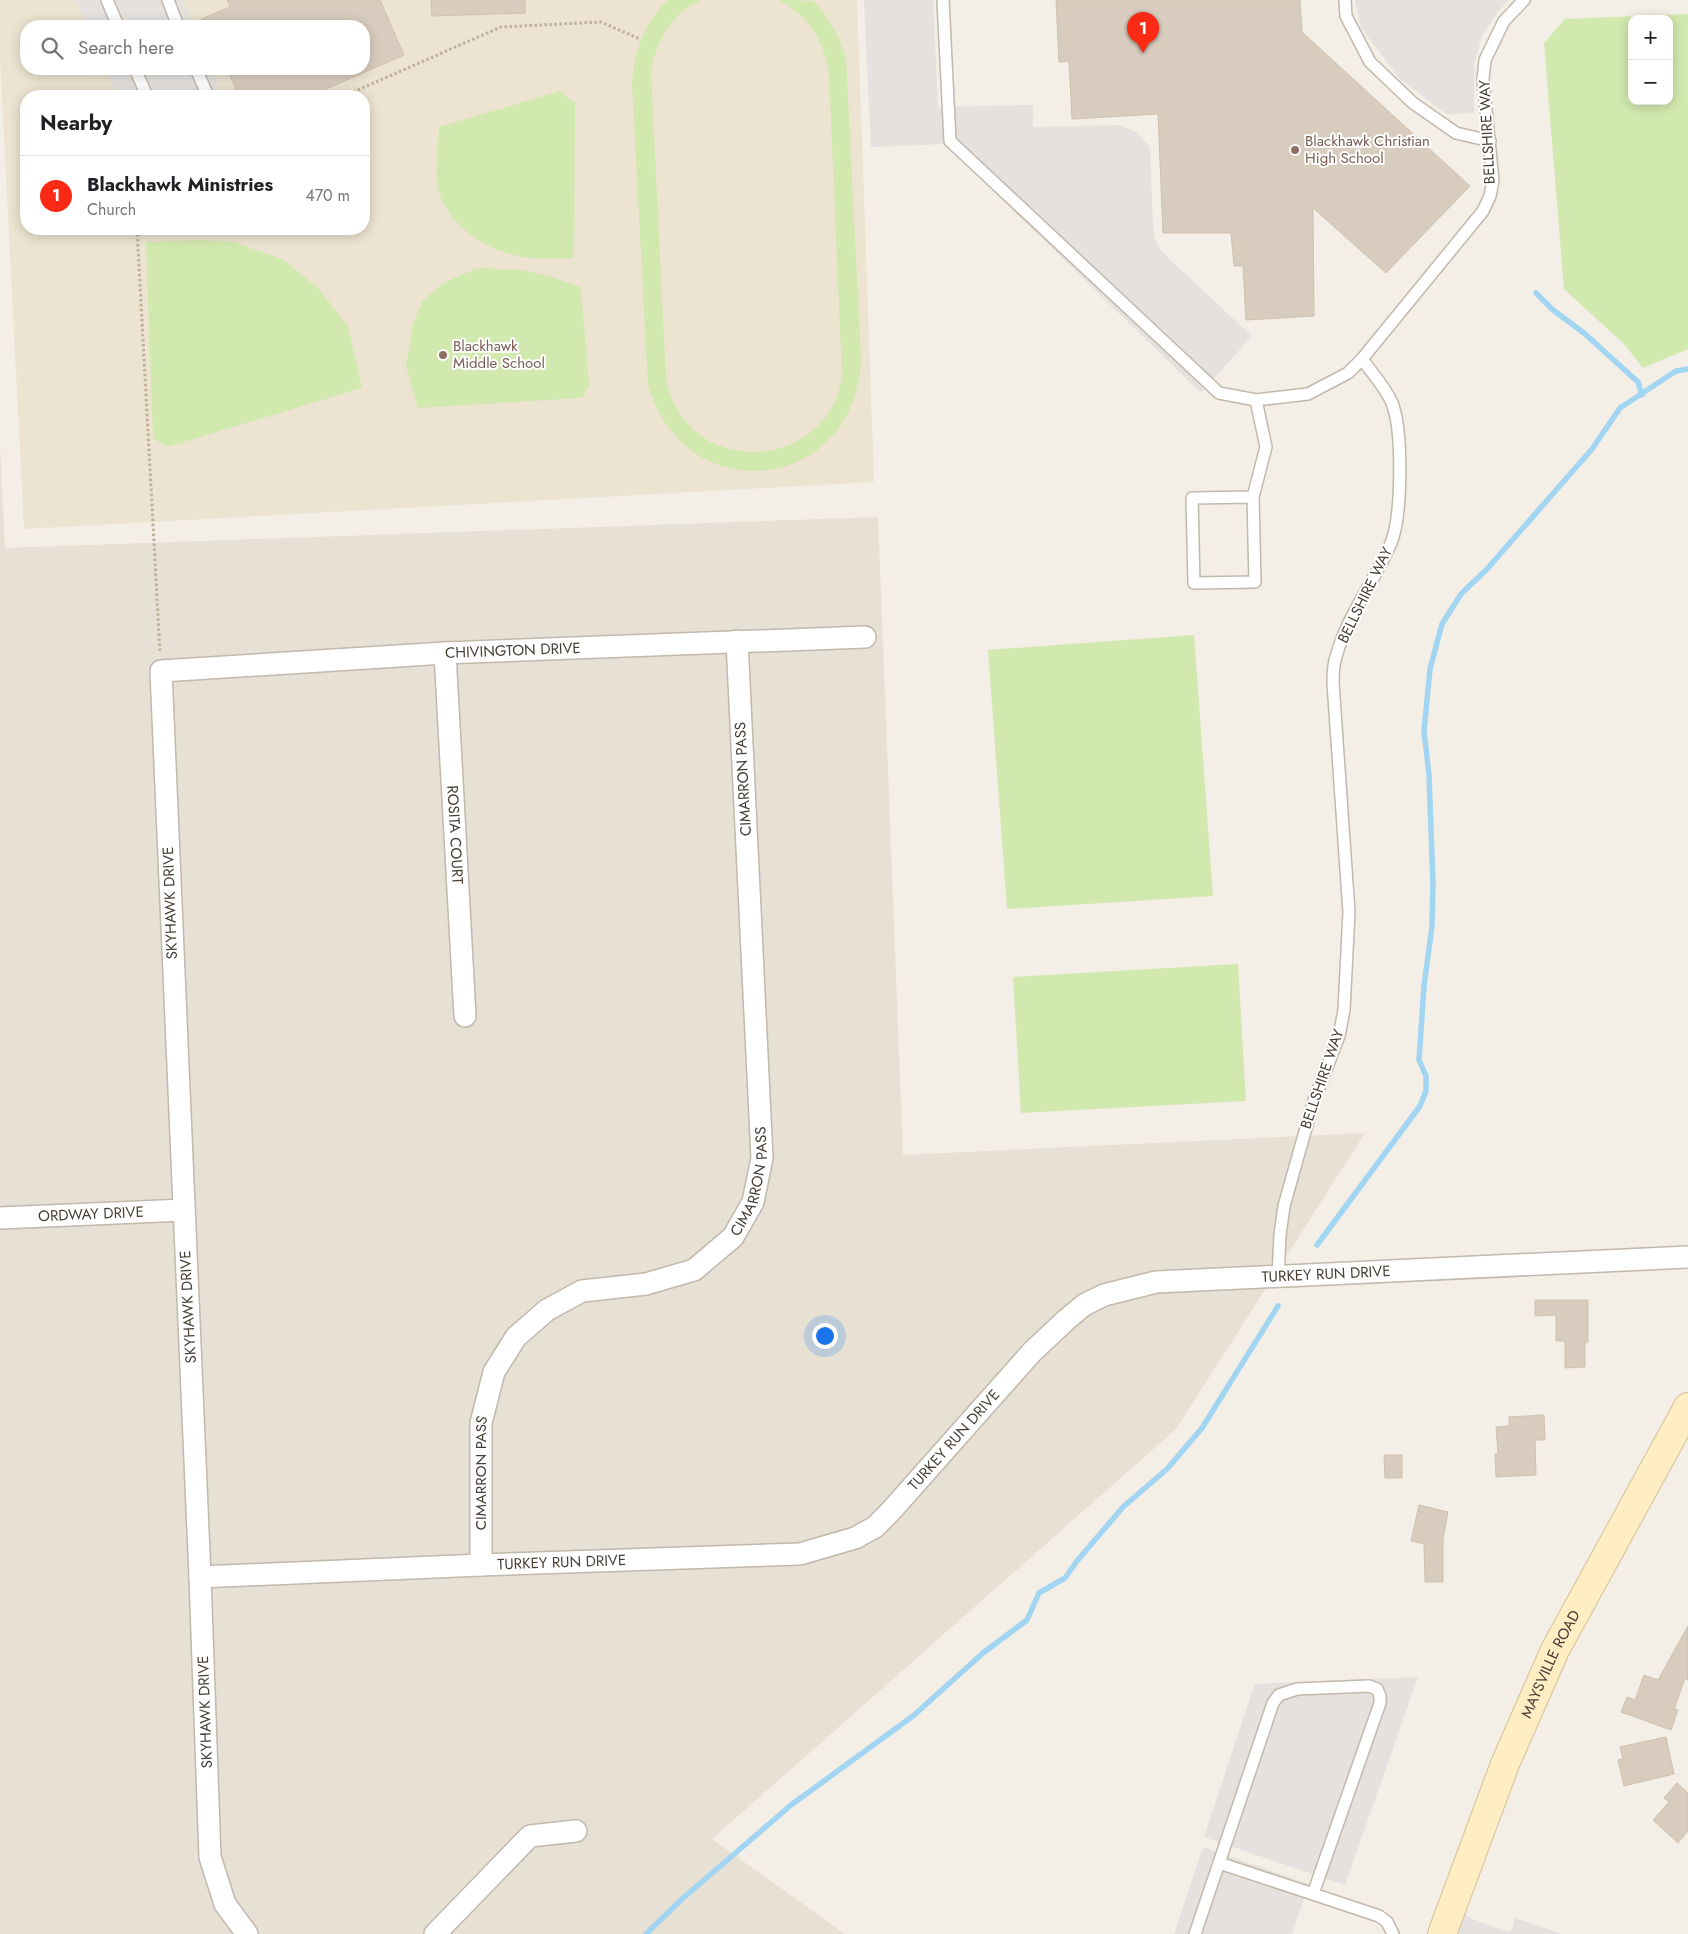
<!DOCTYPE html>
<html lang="en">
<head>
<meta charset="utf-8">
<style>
	body { margin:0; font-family:Jost,sans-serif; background:#f6f6f6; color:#202124 }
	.controls { position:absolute; right:15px; top:15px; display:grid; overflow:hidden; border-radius:10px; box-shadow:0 2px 12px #0003 }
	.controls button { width:45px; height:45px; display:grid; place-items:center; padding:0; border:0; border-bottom:1px solid #e0e0e0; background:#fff; color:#202124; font:25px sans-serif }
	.you { position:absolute; left:824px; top:1335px; width:18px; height:18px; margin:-12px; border:4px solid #fff; border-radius:50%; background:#1a73e8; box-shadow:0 0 0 8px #1a73e833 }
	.badge { display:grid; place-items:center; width:32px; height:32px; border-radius:50%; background:#fb2a15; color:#fff; font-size:16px; font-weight:700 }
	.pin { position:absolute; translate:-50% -41px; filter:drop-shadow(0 1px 2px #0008) }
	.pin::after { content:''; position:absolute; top:26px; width:18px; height:15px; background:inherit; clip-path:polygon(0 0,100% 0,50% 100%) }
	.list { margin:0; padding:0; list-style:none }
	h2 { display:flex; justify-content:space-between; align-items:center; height:65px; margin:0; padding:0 20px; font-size:21px }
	h2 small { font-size:16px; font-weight:400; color:#757577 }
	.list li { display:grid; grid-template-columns:32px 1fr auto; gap:15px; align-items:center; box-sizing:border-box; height:80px; padding:0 20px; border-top:1px solid #e0e0e0 }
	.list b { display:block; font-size:19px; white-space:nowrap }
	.list p { margin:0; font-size:16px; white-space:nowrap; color:#757577 }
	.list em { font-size:16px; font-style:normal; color:#757577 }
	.icon { flex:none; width:28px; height:28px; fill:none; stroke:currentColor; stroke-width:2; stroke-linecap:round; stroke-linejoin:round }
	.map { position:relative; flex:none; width:1688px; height:1934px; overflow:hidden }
	.search { position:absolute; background:#fff; box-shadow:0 2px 12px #0003; left:20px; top:20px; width:350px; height:55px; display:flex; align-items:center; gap:12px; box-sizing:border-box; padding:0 18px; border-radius:20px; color:#757577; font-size:19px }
	.panel { position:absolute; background:#fff; box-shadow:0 2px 12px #0003; left:20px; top:90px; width:350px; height:145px; border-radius:20px }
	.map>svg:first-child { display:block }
	.residential { fill:#e7e0d4 }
	.education { fill:#ece3d0; fill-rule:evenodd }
	.green { fill:#d1e8ae; fill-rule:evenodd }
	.parking { fill:#e4e1de }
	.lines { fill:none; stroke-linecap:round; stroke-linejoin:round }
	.stream { stroke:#a1d5f1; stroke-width:5.5 }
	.building { fill:#d8ccbe; stroke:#d0c1ae }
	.service-casing { stroke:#c2b8ab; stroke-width:14 }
	.minor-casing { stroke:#c2b8ab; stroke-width:24 }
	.secondary-casing { stroke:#d4c095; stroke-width:30 }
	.path { stroke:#c0b09a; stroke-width:3; stroke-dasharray:2.5 2.5; stroke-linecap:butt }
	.service { stroke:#fff; stroke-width:11 }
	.minor { stroke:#fff; stroke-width:21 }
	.secondary { stroke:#ffedc4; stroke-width:28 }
	.education-dot { fill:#8d6e63; stroke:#fff; stroke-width:2 }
	.labels { text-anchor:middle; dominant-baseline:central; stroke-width:4; stroke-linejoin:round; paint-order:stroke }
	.street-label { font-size:15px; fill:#463e35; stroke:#fff }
	.education-label { font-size:15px; fill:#785e54; stroke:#fff; text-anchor:start }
</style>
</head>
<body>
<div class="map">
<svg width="1688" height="1934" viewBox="0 0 1688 1934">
	<rect width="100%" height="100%" fill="#f3eee6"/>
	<path class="residential" d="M0,447L5,548L878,517L903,1155L1365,1133L1176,1429L712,1839L845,1934H0Z"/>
	<path class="education" d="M0,0H857L874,482L24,529L0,56ZM26,26H364V69H26ZM26,96H364V229H26Z"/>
	<path class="green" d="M668,0H701C672,14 656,40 651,72L666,380C670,394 674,407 683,418C719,466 794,462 828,414C836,402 840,388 842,375L829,74C824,41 809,16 779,0L813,1C830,19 840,36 846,59L861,359C856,493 685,513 648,385L632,84C634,51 644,23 668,0Z
		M1688,14V349L1643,368L1624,344L1564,289L1544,43L1565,19ZM1632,19H1669V101H1632Z
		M560,91L575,103L574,258C554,259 530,260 510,254C476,244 440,218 437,180C436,163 438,144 439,127Z
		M198,240L233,242L282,259L317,287L348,326L362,388L167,447L153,438L146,242Z
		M477,268L521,270L549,276L581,288L589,386L582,398L418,408L406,366L413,324L422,302L443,283Z
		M1194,635L1213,896L1007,909L988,650Z
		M1238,964L1246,1101L1021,1113L1013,977Z"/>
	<path class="parking" d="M76,0H183L194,26H87Z
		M864,0H933L938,107L1033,105V127L1120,125L1137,133L1150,147L1153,225L1154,237L1158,246L1167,257L1252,336L1201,393L945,144L871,147Z
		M1355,0H1509L1497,13L1482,36L1474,65V113L1446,114L1399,78L1361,28Z
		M105,69H212L223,96H117Z
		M1418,1677L1345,1885L1204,1837L1255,1684Z
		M1203,1847L1309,1884L1292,1934H1174Z
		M1465,1911L1467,1916L1472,1919L1508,1932L1512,1930L1515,1918L1562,1934H1457Z"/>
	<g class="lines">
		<path class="stream" d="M1536,293L1553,310L1584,333L1638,382L1642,395
			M1317,1245L1420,1106L1426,1091V1076L1419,1060L1424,986L1432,926L1433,884L1429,775L1424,731L1430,669L1442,624L1461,594L1487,569L1592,449L1620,408L1676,371L1688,369
			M646,1934L682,1899L791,1805L913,1716L983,1653L1027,1620L1039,1593L1065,1578L1077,1561L1123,1507L1167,1469L1202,1428L1278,1306"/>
	</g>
	<path class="building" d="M227,0H380L404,55L310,96H239L227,69H364V26H185L230,7Z
		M431,0H525V13L432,16Z
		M1056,0H1300L1302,32L1470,186L1386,273L1313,208L1314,316L1246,320L1243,266H1234L1231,233H1163L1158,114L1072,119L1069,61L1059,62Z
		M1535,1300H1588V1342H1585V1367L1565,1368V1341H1556V1315L1535,1316Z
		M1544,1415L1545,1440H1535L1536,1475L1496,1477L1495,1454H1498L1496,1427L1509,1426V1417Z
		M1384,1455H1402V1478H1385Z
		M1419,1505L1448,1512L1443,1539V1582H1425L1424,1544L1411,1541Z
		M1688,1626V1680L1685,1678L1674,1709L1678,1710L1671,1730L1621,1712L1627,1697L1635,1700L1644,1675L1658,1680Z
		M1666,1737L1674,1774L1624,1786L1618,1760L1623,1759L1620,1747Z
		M1677,1783L1688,1793V1831L1678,1843L1653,1820L1669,1802L1664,1798Z"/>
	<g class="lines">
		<defs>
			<path id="service" d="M107,0L118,26
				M168,0L178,26
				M943,0L950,141L1219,393L1256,400L1308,394L1348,373L1362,359L1483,211L1490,196L1493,181L1483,79L1485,60L1504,21L1524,0
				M1345,0L1346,16L1370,62L1413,103L1456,133L1490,141
				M135,69L147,96
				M196,69L208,96
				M1253,497L1192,498L1194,583L1255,582L1253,497L1266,447L1256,400
				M1278,1277L1280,1235L1284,1206L1313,1103L1339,1036L1344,1010L1349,912L1333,683C1333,675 1333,665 1336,657C1347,616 1374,582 1391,543C1402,517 1403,430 1392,403C1385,387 1372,373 1362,359
				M1219,1863L1313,1894
				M1195,1934L1273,1703L1279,1695L1297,1689L1369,1686L1377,1689L1380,1696V1703L1313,1894L1379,1916L1387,1922L1393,1934"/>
			<g id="minor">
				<path id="s1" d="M445,653L465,1016"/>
				<path id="s2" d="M0,1218L184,1210"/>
				<path id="s3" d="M481,1565V1423L494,1372L516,1337L547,1310L582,1291L646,1284L694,1270L733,1237L753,1202L762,1158L737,641"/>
				<path id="s4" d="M200,1577L481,1565L800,1554L855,1538L875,1527L890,1512L1032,1352L1066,1320L1084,1305L1104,1295L1156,1282L1688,1257"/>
				<path id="s5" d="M247,1934L225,1904L210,1857L200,1577L161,671L445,653L865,637"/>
				<path d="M435,1934L530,1836L576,1831"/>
			</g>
			<g id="secondary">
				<path id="s6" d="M1442,1934L1505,1764L1555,1650L1688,1407"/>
			</g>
		</defs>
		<use href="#service" class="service-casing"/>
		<use href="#minor" class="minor-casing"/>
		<use href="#secondary" class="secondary-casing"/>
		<path class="path" d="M344,96L501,27L601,22L640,39
			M137,229L160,653"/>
		<use href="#service" class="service"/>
		<use href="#minor" class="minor"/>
		<use href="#secondary" class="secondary"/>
	</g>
	<g class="education-dot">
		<circle cx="1295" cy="150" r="5"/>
		<circle cx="443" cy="355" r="5"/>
	</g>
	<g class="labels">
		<g class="street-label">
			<text transform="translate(1487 132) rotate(-93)">BELLSHIRE WAY</text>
			<text transform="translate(1365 595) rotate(-64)">BELLSHIRE WAY</text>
			<text stroke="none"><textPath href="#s5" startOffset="1626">CHIVINGTON DRIVE</textPath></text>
			<text transform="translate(743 779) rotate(-93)">CIMARRON PASS</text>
			<text stroke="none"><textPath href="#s1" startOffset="182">ROSITA COURT</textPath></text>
			<text transform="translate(170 903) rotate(-92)">SKYHAWK DRIVE</text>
			<text transform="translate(1322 1079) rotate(-71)">BELLSHIRE WAY</text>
			<text stroke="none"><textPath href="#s3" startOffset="542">CIMARRON PASS</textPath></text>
			<text stroke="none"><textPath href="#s2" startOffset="91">ORDWAY DRIVE</textPath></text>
			<text stroke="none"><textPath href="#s4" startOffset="1232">TURKEY RUN DRIVE</textPath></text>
			<text transform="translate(188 1307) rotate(-93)">SKYHAWK DRIVE</text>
			<text stroke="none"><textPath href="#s4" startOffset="798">TURKEY RUN DRIVE</textPath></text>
			<text stroke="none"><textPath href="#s3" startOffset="92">CIMARRON PASS</textPath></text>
			<text stroke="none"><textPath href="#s4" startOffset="362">TURKEY RUN DRIVE</textPath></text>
			<text stroke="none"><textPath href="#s6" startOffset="291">MAYSVILLE ROAD</textPath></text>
			<text transform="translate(205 1712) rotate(-92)">SKYHAWK DRIVE</text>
		</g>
		<g class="education-label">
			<text x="1305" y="141">Blackhawk Christian<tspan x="1305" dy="17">High School</tspan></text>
			<text x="453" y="346">Blackhawk<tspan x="453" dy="17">Middle School</tspan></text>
		</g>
	</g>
</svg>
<div class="controls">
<button>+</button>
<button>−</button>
</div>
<div class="you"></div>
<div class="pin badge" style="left:1143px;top:53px">1</div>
<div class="search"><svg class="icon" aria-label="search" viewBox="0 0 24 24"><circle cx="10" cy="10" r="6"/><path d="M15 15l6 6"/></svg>Search here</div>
<section class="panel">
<h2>Nearby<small></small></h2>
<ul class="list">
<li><span class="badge">1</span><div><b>Blackhawk Ministries</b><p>Church</p></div><em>470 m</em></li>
</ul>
</section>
</div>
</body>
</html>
